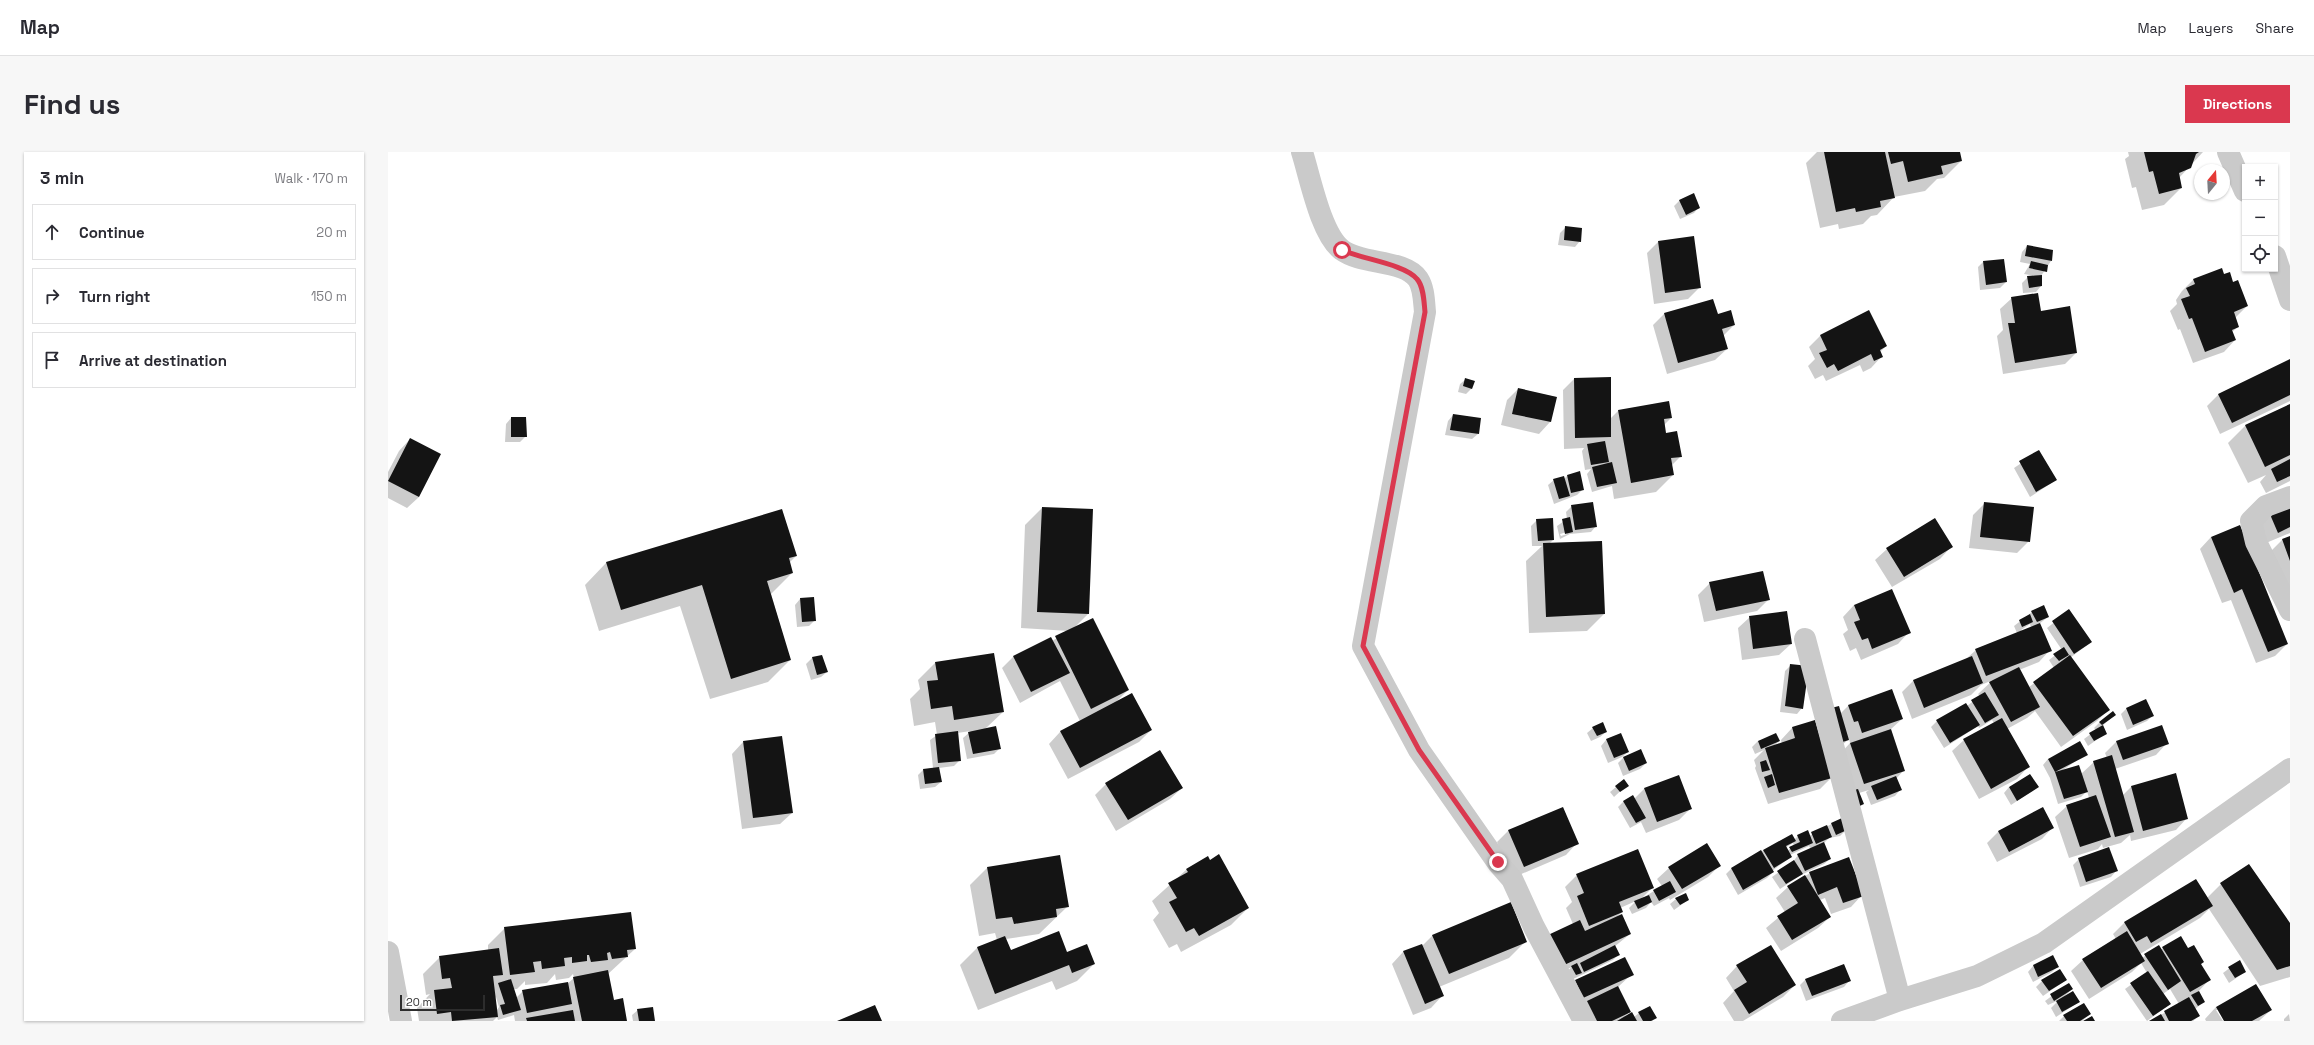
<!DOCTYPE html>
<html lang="en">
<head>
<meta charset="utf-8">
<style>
	body { margin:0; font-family:"Space Grotesk",sans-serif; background:#f7f7f7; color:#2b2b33 }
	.controls { position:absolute; right:12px; top:12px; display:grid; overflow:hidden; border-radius:0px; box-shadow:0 1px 3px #0004 }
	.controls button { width:36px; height:36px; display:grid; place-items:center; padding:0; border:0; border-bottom:1px solid #e1e1e2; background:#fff; color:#2b2b33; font:20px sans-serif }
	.compass { position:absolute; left:1806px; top:12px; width:36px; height:36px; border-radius:50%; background:#fff; box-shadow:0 1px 3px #0004; rotate:18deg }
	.scale { position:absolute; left:12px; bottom:10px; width:85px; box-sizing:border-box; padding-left:4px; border:2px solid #2d2d2d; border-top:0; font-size:11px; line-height:14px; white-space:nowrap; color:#2d2d2d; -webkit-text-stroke:3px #fff; paint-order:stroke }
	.stop { position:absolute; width:12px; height:12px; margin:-9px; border:3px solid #da384f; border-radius:50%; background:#fff }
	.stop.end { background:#da384f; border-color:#fff; box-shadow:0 1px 4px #0008 }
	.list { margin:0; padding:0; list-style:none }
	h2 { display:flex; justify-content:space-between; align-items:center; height:52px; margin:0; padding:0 16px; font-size:17px }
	h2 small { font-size:13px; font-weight:400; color:#7c7c81 }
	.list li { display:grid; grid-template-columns:26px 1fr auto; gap:12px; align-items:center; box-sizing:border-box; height:56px; margin:0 8px 8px; padding:0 8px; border:1px solid #e1e1e2; border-radius:0px }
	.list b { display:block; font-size:15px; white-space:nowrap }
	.list em { font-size:13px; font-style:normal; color:#7c7c81 }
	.icon { flex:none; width:22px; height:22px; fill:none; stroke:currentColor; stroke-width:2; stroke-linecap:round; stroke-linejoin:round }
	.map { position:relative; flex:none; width:1902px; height:869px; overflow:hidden; border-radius:0px }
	header { display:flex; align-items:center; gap:24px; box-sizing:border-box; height:56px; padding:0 20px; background:#fff; border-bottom:1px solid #e1e1e2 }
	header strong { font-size:19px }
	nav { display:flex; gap:22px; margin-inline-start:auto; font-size:14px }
	.intro { display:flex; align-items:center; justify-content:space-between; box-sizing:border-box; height:96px; padding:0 24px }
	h1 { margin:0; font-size:28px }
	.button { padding:10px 18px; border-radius:0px; background:#da384f; color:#fff; font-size:14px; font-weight:700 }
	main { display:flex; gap:24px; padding:0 24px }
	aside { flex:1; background:#fff; border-radius:0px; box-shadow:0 1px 3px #0004 }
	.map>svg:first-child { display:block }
	.shadow { fill:#0003; fill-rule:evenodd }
	.building { fill:#141414 }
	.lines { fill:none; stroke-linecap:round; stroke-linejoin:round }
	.street { stroke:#cacaca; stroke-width:22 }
	.route { stroke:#da384f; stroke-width:5 }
</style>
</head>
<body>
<header>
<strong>Map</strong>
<nav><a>Map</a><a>Layers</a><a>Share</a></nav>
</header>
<div class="intro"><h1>Find us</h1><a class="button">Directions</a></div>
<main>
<aside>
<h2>3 min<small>Walk · 170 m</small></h2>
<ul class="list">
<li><svg class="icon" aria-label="ahead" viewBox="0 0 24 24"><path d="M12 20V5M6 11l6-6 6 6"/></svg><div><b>Continue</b></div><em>20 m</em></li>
<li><svg class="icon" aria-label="right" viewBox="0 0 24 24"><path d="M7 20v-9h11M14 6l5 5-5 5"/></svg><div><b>Turn right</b></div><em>150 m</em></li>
<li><svg class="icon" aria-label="arrive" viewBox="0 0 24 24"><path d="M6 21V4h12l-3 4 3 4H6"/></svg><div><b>Arrive at destination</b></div></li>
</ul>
</aside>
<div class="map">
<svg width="1902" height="869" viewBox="0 0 1902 869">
	<rect width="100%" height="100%" fill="#fff"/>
	<path class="shadow" d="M1429,0H1571L1573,9L1556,26L1549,27L1537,39L1506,45L1489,63L1483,64L1475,72L1451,77L1450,72L1432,76L1418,11Z
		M1740,0H1815L1791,26L1793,36L1776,53L1754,58L1748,35L1744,36L1737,7L1741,4Z
		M1292,48L1311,55L1306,61L1292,67L1286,54Z
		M1177,76L1192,89L1187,95L1170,93L1172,81Z
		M1270,90L1312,135L1300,147L1266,152L1259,101Z
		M1639,94L1663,109L1653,124V134L1648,140L1635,141L1634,131L1640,125L1647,124L1636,122L1642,112L1632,110L1634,100Z
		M1595,110L1618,130L1612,136L1592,138L1590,115Z
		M1835,123L1845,131L1859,154L1847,166L1850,175L1844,180L1847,188L1836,200L1805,211L1792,177L1790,178L1782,159L1789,152L1788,148L1794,139L1805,128Z
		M1624,146L1652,160L1688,201L1677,212L1615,222L1609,184L1615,178L1612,157Z
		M1480,160L1498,194L1492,200L1494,204L1483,216L1475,220L1472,213L1438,229L1435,223L1427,227L1420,214L1427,207L1421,195L1432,184Z
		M1276,162L1329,163L1346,173L1335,184L1339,197L1327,208L1279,222L1265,173Z
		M1902,209V249L1832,282L1819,254L1831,242Z
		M1078,227L1086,229L1083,237L1078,242L1070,240L1072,232Z
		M1186,227L1222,267L1230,259L1283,266L1276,273L1277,282L1293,304L1283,314L1285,323L1268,340L1226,347L1224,334L1204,340L1199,322L1203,317L1197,318L1194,299L1196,296L1176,297L1175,238Z
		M1130,237L1168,245L1162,270L1151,282L1113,273L1119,248Z
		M1902,253V329L1878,341L1872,330L1878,323L1860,331L1840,291L1857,274Z
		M1065,263L1090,282L1084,287L1057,283L1060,269Z
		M123,266L138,284L132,290H117L118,272Z
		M22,287L31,345L19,356L0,346V320L11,299Z
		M1651,299L1668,328L1642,345L1626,316Z
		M1179,324L1195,337L1189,343L1166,352L1160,333L1166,328L1176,327Z
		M1596,352L1641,389L1629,401L1581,396L1585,363Z
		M1902,352V381L1878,391L1870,373Z
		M1184,354L1208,374L1203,380L1182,382L1172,387L1169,374L1179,367L1178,360ZM1179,380V382L1173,384L1172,382Z
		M654,356L700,462L686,476L740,538L728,550L763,578L751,590L680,627L661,592L672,580L692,569L672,529L632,551L614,516L625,505L664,489L681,479L633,476L637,373Z
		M394,358L408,404L401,411L404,421L383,442L402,508L380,530L322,547L292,454L211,479L197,433L218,411Z
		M1149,368L1165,388L1161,392L1216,462L1199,479L1141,481L1138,409L1154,394H1144L1143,374Z
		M1823,385L1899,492L1887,504L1868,511L1843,448L1834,451L1812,397Z
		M1902,385V450L1883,399L1894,388Z
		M1563,395L1552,407L1504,435L1487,408L1499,397Z
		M1322,431L1381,447L1369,459L1316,470L1310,443Z
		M412,447L427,468L421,474L409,475L407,453Z
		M1466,453L1521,480L1510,492L1473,508L1468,496L1462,499L1455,482L1460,478L1455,465Z
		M1681,459L1703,490L1682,506L1720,558L1709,569L1673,595L1647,559L1639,566L1619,577L1640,615L1629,627L1591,647L1564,599L1576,588L1606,571L1604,568L1591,576L1590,574L1556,596L1543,575L1549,569L1579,554L1592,544L1590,542L1605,528L1593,533L1583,543L1524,567L1514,540L1525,529L1578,507L1588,498L1629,481L1626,474L1644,460L1660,465L1651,472L1662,498L1651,510L1631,518L1641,535L1666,516L1661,508L1674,498L1659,476ZM1642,472L1643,476L1634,479L1633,478Z
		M1362,465L1403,492L1391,503L1354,508L1350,476Z
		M434,504L439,520L433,525L423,528L418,512L424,506Z
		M547,511L615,560L597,577L612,596L606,602L579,607L575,586L583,579L569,581L572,608L566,614L551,616L553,630L547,635L532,637L530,623L535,618L545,616L542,588L549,583L547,570L526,574L522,547L532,537L530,528Z
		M1403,513L1414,556L1409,562L1392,560L1397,519Z
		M1504,538L1514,567L1502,578L1516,618L1508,627L1512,638L1507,644L1483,653L1478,640L1481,638L1471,641L1475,652L1469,657L1451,603L1462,591L1461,587L1454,593L1452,562L1460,554Z
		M1738,557L1764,564L1759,569L1739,578L1733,562Z
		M1727,563L1714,574L1718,581L1700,594L1696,587L1708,578L1706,576L1712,570Z
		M1426,569L1443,626L1432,637L1380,652L1367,616L1368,614L1366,608L1376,598L1367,602L1364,595L1370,589L1388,583L1391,589L1386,594L1394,592L1393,588L1404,576Z
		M1205,576L1218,580L1212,585L1203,589L1199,581Z
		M1232,582L1240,600L1234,605L1220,611L1213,594L1218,588Z
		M1729,589L1779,591L1768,603L1727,617L1735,643L1744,634L1799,666L1788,678L1743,689L1742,683L1733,691L1715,696L1714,692L1710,697L1681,706L1667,665L1679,654L1701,646L1699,639L1693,645L1670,652L1662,626L1655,613L1660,607L1698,602L1675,618L1693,622L1706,610L1719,606L1717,601Z
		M355,590L404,661L392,672L354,677L344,602Z
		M1235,606L1258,611L1252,617L1235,624L1230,611Z
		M1290,624L1303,656L1291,668L1258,681L1253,670L1242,676L1230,655L1236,649L1246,647L1256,637Z
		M718,632L794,636L782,647L728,679L707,643Z
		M1239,633L1226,645L1222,640L1228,635Z
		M1621,635H1650L1623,653L1616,641Z
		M1175,656L1189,691L1178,703L1124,726L1109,690L1120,679Z
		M1655,656L1665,675L1654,687L1609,710L1599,691L1610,680Z
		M1453,667L1458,678L1452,684L1441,686L1435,692L1442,707L1436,712L1413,723L1392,737L1384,725L1405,710L1410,703L1423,697L1421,694L1402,703L1403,705L1384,719L1385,720L1379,726L1350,743L1338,722L1343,717L1376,698L1406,688L1410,684H1421ZM1405,691L1406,694L1399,699L1397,696Z
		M820,706L860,756L843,773L793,800L789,792L781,796L765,768L771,761L764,749L798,718Z
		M1691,707L1728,719L1723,725L1692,735L1685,713Z
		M1331,714L1320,725L1282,748L1281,746L1266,754L1263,750L1258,756L1244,762L1241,756L1248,749L1232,756L1234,760L1228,766L1242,782L1226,795L1230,803L1225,808L1183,828L1178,820L1184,815L1162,825L1185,772L1178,756L1184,750L1177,735L1189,723L1265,735L1253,747L1274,734L1269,727L1281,716Z
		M599,716L679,755L651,782L618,787L623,799L678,801L706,812L689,829L668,838L664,829L590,858L572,813L589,796L609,788L607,781L591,784L582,733Z
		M1422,721L1474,743L1463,755L1443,762L1437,746L1432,748L1442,765L1430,776L1393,799L1378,776L1397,760L1388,746L1400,735Z
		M1808,728L1819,746L1833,732L1902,773V825L1872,834L1821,757L1812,766L1752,802L1754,806L1770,795L1773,798L1775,796L1800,798L1815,810L1812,813L1821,828L1810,840L1816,850L1807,857L1811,864L1805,869H1763L1791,852L1782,837L1775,842L1782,852L1759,869L1737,837L1759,821L1753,811L1744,820L1701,847L1683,819L1695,808L1728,787L1725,782L1736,771Z
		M1288,747L1300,748L1286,758L1282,752Z
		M117,776L247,797L220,822L225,849L238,869H127L126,863L110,868L109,865L105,869H31L29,856L42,842L38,843L35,822L52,805L100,798V793ZM167,822L168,828L181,826L185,822L186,826L179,832L135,839L128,846L125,837H129L137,829V833L159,831ZM108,845L111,855L109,858L107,846Z
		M1045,783L1138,789L1121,806L1051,835L1054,844L1043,856L1025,863L1004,812L1015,800L1034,794Z
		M1665,805L1670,814L1664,820L1645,830L1640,820L1645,814Z
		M1851,809L1857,820L1841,831L1835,821Z
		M1455,813L1461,829L1456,835L1418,849L1412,833L1417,828Z
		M1349,814L1407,833L1395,845L1355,869H1346L1335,851L1346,839L1338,826Z
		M1244,822L1230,835L1242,860L1237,864L1246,865L1251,861L1268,866L1264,869H1192L1188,861L1199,850L1184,857L1176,840L1187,829Z
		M1678,828L1655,844L1648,835L1654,829Z
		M1680,832L1684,837L1677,844L1691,850L1668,865L1663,856L1671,848L1660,853L1657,849Z
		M1828,855L1883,858L1871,869H1837L1830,858H1828L1835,869H1818L1817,867Z
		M250,858L266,869H245L244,863Z
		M1702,862L1694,869H1671L1676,864Z
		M1901,862L1902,869H1896V867Z"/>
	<path class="building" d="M1436,0H1497L1507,46L1492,49L1493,55L1468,60L1467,56L1448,60Z
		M1500,0H1572L1574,9L1553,14L1555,22L1520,30L1515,9L1503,12Z
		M1756,0H1811L1808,2L1803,16L1791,21L1794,36L1771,42L1765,19L1761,20Z
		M1306,41L1312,56L1298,63L1291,48Z
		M1177,74L1194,76L1193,90L1176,88Z
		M1306,84L1313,136L1277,141L1270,89Z
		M1639,93L1665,98L1664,109L1637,104Z
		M1616,107L1619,130L1598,133L1595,109Z
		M1643,109L1660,113L1659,120L1641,116Z
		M1834,116L1836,122L1842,120L1845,130L1850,128L1860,154L1846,160L1851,175L1844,178L1848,188L1817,200L1804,166L1801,167L1793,147L1802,144L1798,136L1807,132L1805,127Z
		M1654,123V134L1641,136L1639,124Z
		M1650,141L1653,159L1682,154L1689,201L1627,211L1620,171H1627L1623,145Z
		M1325,147L1330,162L1343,158L1347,173L1334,177L1340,197L1290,211L1276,161Z
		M1481,158L1499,194L1492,198L1495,205L1486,209L1483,202L1450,219L1446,212L1439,216L1431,201L1439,198L1432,183Z
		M1902,207V243L1844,271L1830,242Z
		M1223,225V285L1187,286L1186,226Z
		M1077,226L1087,229L1084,237L1075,234Z
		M1130,236L1169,245L1163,270L1124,262Z
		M1281,249L1284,266L1276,267L1278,281L1289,279L1294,305L1283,306L1286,323L1243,331L1230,258Z
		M1902,252V303L1877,315L1857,273Z
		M1065,262L1093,266L1091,282L1062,278Z
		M123,265H138L139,285H123Z
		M22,286L53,302L31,345L0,329Z
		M1217,289L1221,310L1203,313L1199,292Z
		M1651,298L1669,328L1648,340L1631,309Z
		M1902,307V324L1889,330L1883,317Z
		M1224,310L1229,331L1209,335L1204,315Z
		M1192,319L1196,338L1183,341L1179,323Z
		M1176,324L1182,344L1171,347L1165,327Z
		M1205,350L1209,375L1187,378L1183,353Z
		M1596,350L1646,355L1642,390L1592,385Z
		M1902,351V375L1890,381L1881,360Z
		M654,355L705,357L701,462L649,460Z
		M394,357L409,404L401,406L405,421L379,429L403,508L343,527L314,433L233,458L218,410Z
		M1182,365L1185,380L1177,382L1174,367Z
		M1165,366L1166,388L1150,389L1148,367Z
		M1547,366L1565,395L1516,425L1498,396Z
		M1852,373L1900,492L1880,500L1854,437L1846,441L1823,385Z
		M1902,384V409L1894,387Z
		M1214,389L1217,462L1158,465L1155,391Z
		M1375,419L1382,448L1328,459L1321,430Z
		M1504,437L1523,481L1484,497L1480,486L1474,488L1466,470L1472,468L1466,453Z
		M426,445L428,469L414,470L412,446Z
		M1656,453L1661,465L1649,470L1643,459Z
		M1681,457L1704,490L1686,502L1664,469Z
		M1399,459L1404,492L1365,497L1361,464Z
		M1642,462L1645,470L1634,475L1631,468Z
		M705,466L741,538L703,557L667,484Z
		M1652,471L1664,499L1598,524L1587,497Z
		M663,485L682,521L643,540L625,504Z
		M1676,495L1681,503L1671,509L1665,502Z
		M606,501L616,560L566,568L564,554L543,557L539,529L550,528L547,510Z
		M434,503L440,520L429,523L424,505Z
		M1682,503L1722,558L1685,584L1645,530Z
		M1584,504L1595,531L1536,556L1525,528Z
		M1402,512L1421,514L1415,557L1397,554Z
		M1631,515L1652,555L1623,570L1601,530Z
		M1504,537L1515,567L1474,581L1470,569L1466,570L1460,553Z
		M1597,540L1611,563L1597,571L1583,548Z
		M744,541L764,578L692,616L672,579Z
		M1758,547L1766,564L1745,573L1738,556Z
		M1578,551L1592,573L1562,591L1548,568Z
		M1451,554L1461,588L1448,592L1439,557Z
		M1725,559L1728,563L1714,573L1711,570Z
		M1614,566L1642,615L1603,637L1575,587Z
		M1427,568L1444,626L1391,641L1377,596L1407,586L1404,575Z
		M1215,570L1219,580L1209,584L1204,575Z
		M1715,573L1719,582L1706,589L1701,581Z
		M1774,573L1781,592L1735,608L1728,589Z
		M608,574L613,597L585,602L580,580Z
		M1503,577L1517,619L1476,632L1462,591Z
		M570,579L573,609L550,611L547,582Z
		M1233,581L1241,600L1226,606L1218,587Z
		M1388,581L1392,589L1373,597L1370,589Z
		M394,584L405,661L365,666L355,589Z
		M1692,589L1700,603L1667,620L1660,607Z
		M1253,597L1259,611L1241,619L1235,605Z
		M772,598L795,636L740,668L717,631Z
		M1724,603L1746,680L1727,685L1705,609Z
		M1378,608L1382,618L1374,620L1372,610Z
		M1691,613L1700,640L1676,647L1667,620Z
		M551,615L554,630L537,632L535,617Z
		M1788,621L1800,667L1755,679L1743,634Z
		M1384,622L1387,633L1380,636L1376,625Z
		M1642,622L1651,635L1629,649L1621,635Z
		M1291,623L1304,657L1269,670L1256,636Z
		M1508,624L1514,638L1489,648L1483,634Z
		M1236,627L1241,634L1232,640L1227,634Z
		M1470,637L1476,652L1469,655L1462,639Z
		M1245,643L1258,666L1248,671L1235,649Z
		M1708,643L1723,685L1692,695L1678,653Z
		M1175,655L1191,692L1136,715L1120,678Z
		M1655,655L1666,676L1621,700L1610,679Z
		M1454,666L1459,678L1448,683L1443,671Z
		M1439,673L1444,685L1428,692L1423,680Z
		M1420,678L1425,691L1404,700L1401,695L1412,690L1409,683Z
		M1404,682L1408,689L1398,694L1404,705L1386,716L1375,698Z
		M1436,690L1443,707L1417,719L1409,702Z
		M1319,691L1333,714L1294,737L1280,715Z
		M1721,695L1730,719L1698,730L1690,706Z
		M1250,697L1266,736L1231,750L1235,760L1201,774L1189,744L1196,741L1188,722Z
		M1373,698L1386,720L1355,738L1343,716Z
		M831,702L861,756L811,784L806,776L798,780L781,750L789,746L780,731L800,720L798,717L820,704L822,708Z
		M672,703L681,755L668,757L669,765L626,772L624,765L608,767L599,715Z
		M1461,705L1476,744L1455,751L1449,735L1430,743L1421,720Z
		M1406,708L1415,722L1398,732L1389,719Z
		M1861,712L1902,771V814L1889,818L1832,731Z
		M1417,723L1443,765L1404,788L1389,764L1410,751L1399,734Z
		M1808,727L1825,754L1763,791L1759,784L1748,790L1736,770Z
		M1282,729L1288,740L1271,749L1265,738Z
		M1298,741L1301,748L1292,753L1287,746Z
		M1261,743L1264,750L1250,757L1246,749Z
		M1123,750L1139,790L1061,822L1044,783Z
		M243,760L248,797L239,798L240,805L224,807L222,800L219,801L220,808L203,810L201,803H199V809L184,811V805L176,806L177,814L154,817L153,809L145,810L147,820L122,823L116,775Z
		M1234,762L1243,782L1174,814L1160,783L1192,768L1197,779Z
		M671,779L679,800L699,792L707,812L684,821L681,813L607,842L589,795L617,784L623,798Z
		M1739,779L1757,809L1713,836L1694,807Z
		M1793,784L1800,796L1806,793L1816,810L1813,812L1823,828L1802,840L1774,795Z
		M1034,792L1056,844L1037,852L1015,799Z
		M1227,793L1232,803L1196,820L1192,811Z
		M1383,793L1408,833L1361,862L1346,838L1359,830L1348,813Z
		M1771,793L1793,829L1780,838L1756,802Z
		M111,796L115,823L105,824L110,865L64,869L63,860L49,862L46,838L64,836L62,826L54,827L51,804Z
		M1665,803L1671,815L1650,825L1645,813Z
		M1237,805L1246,823L1195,846L1187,828Z
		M1852,808L1858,820L1847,826L1840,815Z
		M1189,811L1194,821L1188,823L1183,814Z
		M1456,812L1463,829L1424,844L1417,827Z
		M1672,817L1679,828L1661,839L1653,828Z
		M220,818L226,848L235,846L239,869H194L185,825Z
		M1760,819L1783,852L1765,864L1742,831Z
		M123,827L133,858L115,863L112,853L117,852L110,831Z
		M180,830L184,852L139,861L134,838Z
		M1681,831L1685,837L1666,849L1662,842Z
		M1868,832L1884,858L1864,869H1836L1828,855Z
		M1230,834L1243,860L1224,869H1209L1199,849Z
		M1685,839L1692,850L1674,860L1668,849Z
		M1811,839L1817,850L1810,854L1803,843Z
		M1801,845L1812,864L1803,869H1781L1776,859Z
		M1696,851L1703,862L1692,869H1679L1675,863Z
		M487,853L494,869H449Z
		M1262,854L1269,866L1263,869H1255L1250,860Z
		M265,855L267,869H251L249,857Z
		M185,858L187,869H139L138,866Z
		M1244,860L1249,869H1229Z
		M1773,862L1777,869H1761Z
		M1704,864L1707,869H1695Z"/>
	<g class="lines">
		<path class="street" d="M914,0C922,25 933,83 954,98C974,113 1016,107 1030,127C1036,136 1036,150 1037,160L975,494L1031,598L1110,711L1124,727L1146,775L1196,869
			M1840,0L1857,39
			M1887,104L1902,148
			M1902,345L1878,354L1863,369L1868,390L1902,458
			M1417,487L1512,848
			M0,800L13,869
			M1454,869L1512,848L1589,824L1656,791L1902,617"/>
	</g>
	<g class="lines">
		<path class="route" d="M954,98C973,107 1017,112 1029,127C1036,135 1036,151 1037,160L975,494L1031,598L1110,710"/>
	</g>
</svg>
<div class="controls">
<button>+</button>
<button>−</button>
<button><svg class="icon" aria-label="locate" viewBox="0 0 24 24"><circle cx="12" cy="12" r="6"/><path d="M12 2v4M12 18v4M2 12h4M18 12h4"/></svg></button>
</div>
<svg class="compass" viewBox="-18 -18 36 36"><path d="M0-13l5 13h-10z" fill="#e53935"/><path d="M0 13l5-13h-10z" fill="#7c7c81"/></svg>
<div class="scale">20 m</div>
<div class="stop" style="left:954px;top:98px"></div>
<div class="stop end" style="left:1110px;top:710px"></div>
</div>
</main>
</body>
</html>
